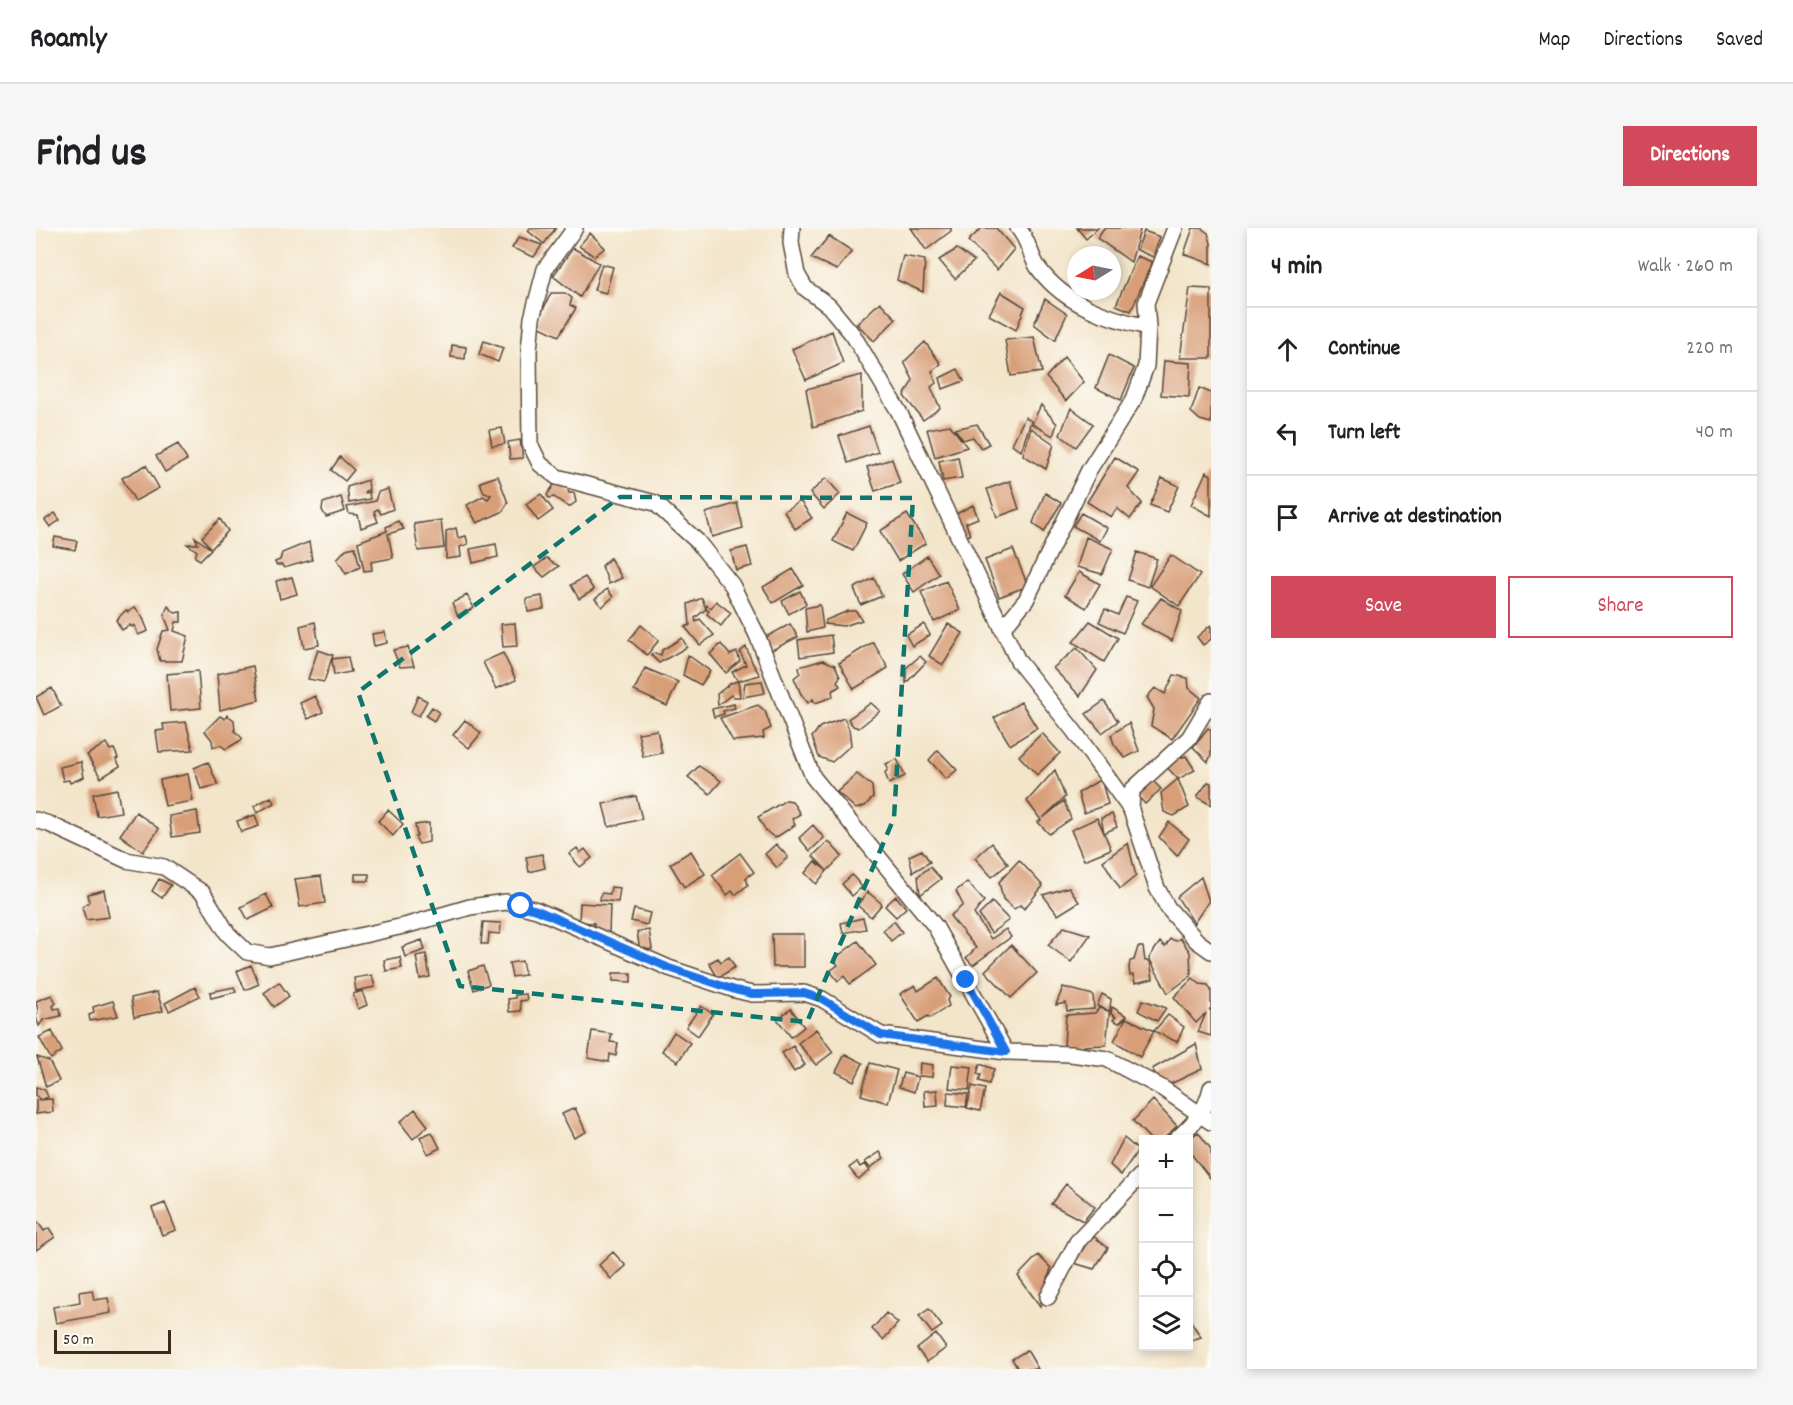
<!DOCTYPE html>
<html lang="en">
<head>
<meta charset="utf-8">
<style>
	body { margin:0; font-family:Dekko,sans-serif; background:#f6f6f6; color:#202124 }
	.controls { position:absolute; right:18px; bottom:18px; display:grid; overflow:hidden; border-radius:0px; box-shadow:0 3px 9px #0003 }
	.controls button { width:54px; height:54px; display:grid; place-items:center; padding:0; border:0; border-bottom:2px solid #e0e0e0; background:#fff; color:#202124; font:30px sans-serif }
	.compass { position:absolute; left:1031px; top:18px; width:54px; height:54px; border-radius:50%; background:#fff; box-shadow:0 3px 9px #0003; rotate:260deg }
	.scale { position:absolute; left:18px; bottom:15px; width:117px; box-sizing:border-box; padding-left:6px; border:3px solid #3b2a1e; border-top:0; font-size:16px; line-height:21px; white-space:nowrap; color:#3b2a1e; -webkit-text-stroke:4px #fdfcf7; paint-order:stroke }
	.stop { position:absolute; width:18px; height:18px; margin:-14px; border:4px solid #1a73e8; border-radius:50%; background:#fff }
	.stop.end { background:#1a73e8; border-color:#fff; box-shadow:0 2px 6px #0008 }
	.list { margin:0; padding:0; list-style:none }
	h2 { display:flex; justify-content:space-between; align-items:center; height:78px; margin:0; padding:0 24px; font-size:26px }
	h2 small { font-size:20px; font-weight:400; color:#757577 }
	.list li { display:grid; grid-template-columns:39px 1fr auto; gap:18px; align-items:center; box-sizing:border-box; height:84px; padding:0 24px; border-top:2px solid #e0e0e0 }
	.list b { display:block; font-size:22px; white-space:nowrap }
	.list em { font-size:20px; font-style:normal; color:#757577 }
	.actions { display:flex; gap:12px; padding:18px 24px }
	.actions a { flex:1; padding:14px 0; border:2px solid #d1495b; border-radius:0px; text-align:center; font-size:21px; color:#d1495b }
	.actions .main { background:#d1495b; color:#fff }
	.icon { flex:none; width:33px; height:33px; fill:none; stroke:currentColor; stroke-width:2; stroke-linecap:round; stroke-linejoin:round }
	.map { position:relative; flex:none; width:1175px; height:1141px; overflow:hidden; border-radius:0px }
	header { display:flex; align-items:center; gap:36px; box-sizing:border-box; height:84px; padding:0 30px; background:#fff; border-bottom:2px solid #e0e0e0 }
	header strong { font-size:28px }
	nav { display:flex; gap:33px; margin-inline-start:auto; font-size:21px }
	.intro { display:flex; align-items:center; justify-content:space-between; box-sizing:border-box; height:144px; padding:0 36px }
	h1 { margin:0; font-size:42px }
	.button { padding:15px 27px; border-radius:0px; background:#d1495b; color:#fff; font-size:21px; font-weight:700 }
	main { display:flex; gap:36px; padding:0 36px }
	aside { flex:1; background:#fff; border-radius:0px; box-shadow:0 3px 9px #0003 }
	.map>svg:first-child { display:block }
	.building { fill:#d89e78 }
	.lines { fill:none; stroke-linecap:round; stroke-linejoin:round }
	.minor-casing { stroke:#574638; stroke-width:18 }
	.minor { stroke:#fff; stroke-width:15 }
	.route { stroke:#1a73e8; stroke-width:8 }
	.marked { fill:none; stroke:#0f766e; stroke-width:4.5; stroke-dasharray:12 8; stroke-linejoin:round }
</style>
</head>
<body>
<header>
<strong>Roamly</strong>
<nav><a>Map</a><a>Directions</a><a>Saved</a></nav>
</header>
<div class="intro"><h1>Find us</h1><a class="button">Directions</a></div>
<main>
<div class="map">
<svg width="1175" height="1141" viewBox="0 0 1175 1141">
	<rect width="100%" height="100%" fill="#fdfcf7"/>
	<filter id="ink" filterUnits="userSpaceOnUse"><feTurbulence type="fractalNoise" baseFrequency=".0167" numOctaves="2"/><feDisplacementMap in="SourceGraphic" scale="12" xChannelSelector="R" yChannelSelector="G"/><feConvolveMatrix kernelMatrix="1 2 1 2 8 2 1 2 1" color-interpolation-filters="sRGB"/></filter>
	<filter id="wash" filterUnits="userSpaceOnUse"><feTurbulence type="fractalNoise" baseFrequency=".008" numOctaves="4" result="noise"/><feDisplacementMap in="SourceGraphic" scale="24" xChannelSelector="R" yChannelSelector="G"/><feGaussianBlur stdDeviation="1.35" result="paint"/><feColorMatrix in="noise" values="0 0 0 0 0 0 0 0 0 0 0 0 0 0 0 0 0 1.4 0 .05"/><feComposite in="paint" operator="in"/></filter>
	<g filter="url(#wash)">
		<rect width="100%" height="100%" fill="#f3e5ca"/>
		<g id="blocks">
			<path class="building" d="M494,0H520L508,16L492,3Z
				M875,0H915V3L890,22Z
				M946,0H960L978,21L961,42L932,13Z
				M1041,0H1062L1050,11Z
				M1068,0H1101L1104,2L1095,34L1061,10Z
				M1157,0H1165L1172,5L1175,15V36L1148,26Z
				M1108,3L1124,9L1117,29L1101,22Z
				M554,5L569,20L558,28L543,18Z
				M793,8L816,23L801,42L775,30Z
				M483,9L506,17L498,29L476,20Z
				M537,20L563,35L544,69L517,48Z
				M921,21L938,33L919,51L903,32Z
				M867,28L889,32L887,64L861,52Z
				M1101,28L1116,34L1095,83L1080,77Z
				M566,36L577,39L570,65L558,62Z
				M1154,60L1175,61V130H1144Z
				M965,64L989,79L980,102L953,87Z
				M515,65H529L536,70L534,77L540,80L523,108L500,97Z
				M1009,71L1031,86L1019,112L998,96Z
				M844,74L860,91L838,113L821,96Z
				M796,103L807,135L770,152L756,121Z
				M998,109L1006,144L975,148L969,112Z
				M448,113L467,120L462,134L443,126Z
				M889,114L905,136L896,143L900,155L895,159L904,180L887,192L868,168L877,152L868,134Z
				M416,117L430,119L429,131L415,129Z
				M1073,127L1098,140L1085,172L1060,160Z
				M1028,129L1048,154L1030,173L1010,149Z
				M1128,133L1155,135L1153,169L1125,167Z
				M922,141L928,153L907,161L904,150Z
				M826,147V183L777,199L770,161Z
				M1163,160L1175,165V195L1164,192L1155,184Z
				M1005,177L1021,196L1017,208L996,196Z
				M1035,180L1057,196L1040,219L1024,207Z
				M989,189L995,193L985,223L976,216Z
				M941,196L953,216L945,220L937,209L927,212L919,201Z
				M914,197L931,219L899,229L891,201Z
				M833,198L842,224L812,235L803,208Z
				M466,200L469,216L456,218L453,202Z
				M995,200L1018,216L1010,241L987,227Z
				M484,212L487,230L474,231L472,214Z
				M142,216L151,232L129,244L120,228Z
				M304,229L318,242L309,253L295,242Z
				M922,229L926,250L907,253L903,233Z
				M1079,229L1103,244L1092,260L1106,275L1094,291L1081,280L1075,289L1051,274Z
				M856,231L864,255L839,263L831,239Z
				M110,237L123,260L99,273L86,250Z
				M1170,244L1175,247V288L1155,277Z
				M462,248L472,275L466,284L441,295L431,277L447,268L452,271L455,267L448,265L444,254Z
				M790,250L804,266L788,281L774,265Z
				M1126,250L1143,258L1131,284L1114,277Z
				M332,252L333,262L329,263V265L333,264L334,271L313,275L311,259Z
				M974,253L983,281L961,289L951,261Z
				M520,254L535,259L532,262L533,265H538L540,274L533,279L518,269L513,270L511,267Z
				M352,261L357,281L345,286L342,281L338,283L342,294L325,300L322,287L313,286L311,279L339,273L342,264Z
				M1009,265L1025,275L1008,304L997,295Z
				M505,266L517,282L502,293L490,276Z
				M305,269L309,283L290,289L286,282L287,275Z
				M764,273L776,290L759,301L748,283Z
				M701,275L707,300L676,309L670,285Z
				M937,277L942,290L930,295L934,307L925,310L918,287Z
				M19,285L24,292L14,299L9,292Z
				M811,285L831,295L817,323L797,313Z
				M1045,285L1071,300L1064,313L1037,298Z
				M871,286L890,315L862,333L844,303Z
				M184,291L192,303L175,321L166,309Z
				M405,292L408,320L382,323L378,296Z
				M362,293L368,301L352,306L357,330L335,334L336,342L328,343L322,314L351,303L350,299Z
				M420,300L422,310L430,308L432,316L424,319L425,329L410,331V303Z
				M19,309L41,313L39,322L17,318Z
				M159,309L175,321L164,332L159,329L161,323L151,316H162Z
				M1050,309L1077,321L1066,346L1041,339Z
				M273,314L276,332L248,340L246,337H240L239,334L244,332L246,325Z
				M460,316L462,329L437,335L434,321Z
				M319,319L324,339L310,346L301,331L310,321Z
				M711,319L716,338L700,342L695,323Z
				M977,321L992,358L963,369L949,332Z
				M1101,324L1121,331L1112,359L1092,352Z
				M1135,327L1164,347L1143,378L1114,358Z
				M891,328L903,346L878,364L866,346Z
				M511,330L515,334L523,338L508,349L498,339Z
				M574,330L586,350L573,356L566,338Z
				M757,341L767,357L737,375L727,359Z
				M1043,344L1064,356L1050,380L1029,367Z
				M256,349L261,366L244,371L240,353Z
				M549,349L558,362L543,371L535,357Z
				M838,350L846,368L825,377L818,360Z
				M910,353L924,382L898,394L885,364Z
				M571,361L577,369L566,379L559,371Z
				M764,363L770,376L753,386L746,373Z
				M431,367L438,380L422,388L416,375Z
				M506,368L508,381L492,384L490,371Z
				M1090,369L1101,373L1087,405L1063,394L1069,381L1082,387Z
				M666,370L670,381L671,377L675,380L680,373L695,385L685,398L671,386L673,383L670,381L659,390L660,394L664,391L678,407L664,417L649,399L654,397L652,376Z
				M1125,370L1146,383L1136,413L1105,396Z
				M784,377L787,400L771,404L769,380Z
				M132,378L139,385L145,384V394H140L138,403L152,408L146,433H124L121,421L127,403L134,402L128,387Z
				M99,379L107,390L112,403L102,407L98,397L96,399L94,397L86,402L80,392L90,382L92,384Z
				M812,383H820L826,392L808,398L789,396L790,392Z
				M1054,393L1082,410L1068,434L1037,414Z
				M279,394L283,417L268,420L264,398Z
				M479,395L481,418L467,419L465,396Z
				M754,396L762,409L734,423L730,409Z
				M888,396L894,407L876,418L870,407Z
				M912,396L927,405L907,437L893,428Z
				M605,397L623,412L611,427L593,412Z
				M1175,397V411L1167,417L1161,409Z
				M349,404L351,415L338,418L336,406Z
				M795,407L797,424L764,429L762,412Z
				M646,410L651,419L623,435L615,427L618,425L625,427L626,422Z
				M837,414L852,440L818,461L803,435Z
				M685,416L694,427L701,424L704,433L690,445L674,426Z
				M372,419L378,438L364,439L357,422Z
				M710,419L717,436L724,447L702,453L704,469H697L695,467L682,477L681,466L695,455L702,453L696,444L710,437L704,424Z
				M1041,420L1061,442L1044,468L1017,440Z
				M282,422L297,427L288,454L272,451Z
				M467,425L480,452L460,461L447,434Z
				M652,427L674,443L665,457L647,447Z
				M884,428L890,434L870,455V440Z
				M312,429L315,444L298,447L296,431Z
				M787,432L799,437L804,449L801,453L804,458L796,463L797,469L779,475L777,471L772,475L765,466L758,450L764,445L763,439Z
				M217,438L223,472L184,482L181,446Z
				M609,440L642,454L631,478L598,463Z
				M162,443L165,480L134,483L131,446Z
				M1138,447L1152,450L1153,460L1165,470L1136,511L1115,498L1118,481L1111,469L1119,460L1129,466Z
				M726,453L729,465L707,469L709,455Z
				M16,460L25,478L8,487L0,469Z
				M279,468L287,484L272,491L264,475Z
				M382,468L391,473L383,488L375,484Z
				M1068,473L1082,493L1066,505L1050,486Z
				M985,474L1001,500L974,517L958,490Z
				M835,475L844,483L823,500L817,498L812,491Z
				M698,476L699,480L687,483L688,486L678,489L676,481Z
				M722,477L729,483L735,500L727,504L728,510L697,513L684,490Z
				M396,479L403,484L398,493L390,488Z
				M191,487L198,492L199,503L207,511L190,521L184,517L177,519L176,512L169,503L184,488L189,491Z
				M808,490L813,501L815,517L796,534L783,529L776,509L784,499Z
				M429,492L445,505L433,520L417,507Z
				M150,494L157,522L123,524L120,503L128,502L127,496Z
				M1093,495L1103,523L1089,530L1078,516L1075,507Z
				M1172,500L1175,502V527L1172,534L1157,519Z
				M621,502L626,525L607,529L602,505Z
				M1006,505L1024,525L1001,547L983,528Z
				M70,515L74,522L78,521L82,530L80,531L84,538L65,550L51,527Z
				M902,522L921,542L910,551L893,532Z
				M1150,528L1159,542L1142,551L1153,579L1138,588L1128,584L1125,565L1142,551L1127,535Z
				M861,531L869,548L853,556L849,545L852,541L850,536Z
				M45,534L48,549L34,555L33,552L27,553L24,539Z
				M172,534L182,557L165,561L158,540Z
				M663,538L685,553L674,566L652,549Z
				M1019,542L1029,569L1007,590L1028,573L1035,591L1013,606L1002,594L1005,592L991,573Z
				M152,546L157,573L129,578L124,552Z
				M821,546L836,558L837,569L829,578L820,581L801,564Z
				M1065,551L1072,576L1048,585L1042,565Z
				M1117,553L1125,561L1109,576L1097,563Z
				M1172,554L1175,555V577L1161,569Z
				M81,561L85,584L61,588L57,566Z
				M600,568L606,591L573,599L567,576Z
				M235,569L238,575L221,585L218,578Z
				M750,572L756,573L764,586L756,591L759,597L739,610L730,603L722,589Z
				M352,582L367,596L357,608L342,593Z
				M161,583L164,605L136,609L133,588Z
				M100,584L123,601L107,624L84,607Z
				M1076,586L1081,599L1068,605L1075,621L1048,632L1035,602L1061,590L1068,605L1065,590Z
				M219,587L223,598L205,604L201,593Z
				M1133,594L1153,611L1141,628L1123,609Z
				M393,595V614L383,616L379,609L381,608L379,597Z
				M777,597L788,610L774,623L763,610Z
				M792,613L806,628L791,643L777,628Z
				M956,615L972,636L956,649L939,630Z
				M1092,615L1100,648L1084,661L1067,633Z
				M740,616L752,629L741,640L729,626Z
				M541,620L544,625L549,621L556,630L544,639L533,626Z
				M886,622L894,634L877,644L873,628Z
				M655,623L669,646L648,659L634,636Z
				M704,625L718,644L710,650L712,657L699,667L696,663L691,667L676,647Z
				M506,626L509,640L493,644L490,629Z
				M983,632L1007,658L988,681L984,677L978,681L967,671L963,654Z
				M779,633L791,643L780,656L769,645Z
				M894,639L905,651L884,667L882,648Z
				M319,646H333V653H319Z
				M816,647L826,659L816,668L806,656Z
				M285,648L289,675L264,679L259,651Z
				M1165,649L1173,673L1158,695L1141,669Z
				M123,651L135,657L126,670L116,663Z
				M931,654L948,673L938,686L955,711L970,701L975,709L937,737L930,730L940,720L914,688L927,677L920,663Z
				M575,659L584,660L582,674L564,672L565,665L574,666Z
				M1033,659L1043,674L1022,687L1007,667Z
				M68,662L73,689L50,692L46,679L53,674L52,666Z
				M832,664L846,676L835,689L821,677Z
				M230,666L237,680L212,692L205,679Z
				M860,668L870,680L860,689L849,678Z
				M956,674L973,692L955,705L943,687Z
				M544,675L574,677L573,705L558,704V695L543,694Z
				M598,681L614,685L611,697L595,693Z
				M827,690L830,701L807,705L805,695Z
				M858,693L866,704L855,713L847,702Z
				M447,694L465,695L464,706L453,705L452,716H445Z
				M1028,699L1054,707L1035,734L1012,717Z
				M613,702L616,721L604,723L601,704Z
				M736,706H768V739H737Z
				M1144,710L1154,724L1155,748L1132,765L1113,730L1124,714L1129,719L1134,711L1140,713Z
				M386,712L389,722L369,729L366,719Z
				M822,713L840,737L814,756L808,748L802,753L794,743L802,737L798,731Z
				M975,717L1001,745L975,770L949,743Z
				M1102,719H1107L1109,733H1114L1117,751L1099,755L1097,747L1094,748L1093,740L1094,733L1098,732Z
				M390,726L394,749L384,751L380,728Z
				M364,729L366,740L350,743L348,732Z
				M693,729L699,739L682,750L673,735L682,730L685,734Z
				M486,733L489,747L476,749L473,735Z
				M215,737L223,756L209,762L201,743Z
				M447,738L453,756L438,762L432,743Z
				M577,745H595V754L577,753Z
				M336,747L339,759L320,763L318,750Z
				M902,750L914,769L911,772L913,778L894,790L892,788L882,794L864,766L879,757L882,763Z
				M1157,750L1164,756L1172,757L1175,762V780L1173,782L1175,781V808L1162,804L1170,785L1160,795L1138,769Z
				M243,754L253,768L238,779L228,765Z
				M159,759L164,768L133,783L129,775Z
				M198,759L200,764L175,770L174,764Z
				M1027,759L1057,767L1058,781L1031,783L1030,775L1020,777Z
				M326,763L331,777L322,781L317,766Z
				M121,764L127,783L98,789L95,770Z
				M490,766L491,772L484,773L485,783L473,784L472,771L479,770V767Z
				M1066,766L1075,771L1070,817L1048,818L1046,822L1028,817L1030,787L1059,785L1063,780L1073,783L1061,778Z
				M16,767L20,775L17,778L18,781L24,780L25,788L7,792L3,798L0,789L2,783L0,773Z
				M1107,772L1130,780L1121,793L1102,783Z
				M77,773L82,788L54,793L53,787L58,785L57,779Z
				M665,778L677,786L662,808L650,799Z
				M1076,779L1091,788L1083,795L1077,792L1080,789L1075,786Z
				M755,781L768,799L755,809L741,791Z
				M1132,787L1148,799L1141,814L1118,803L1104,829L1078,813L1090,790L1118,803Z
				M780,801L797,824L780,837L762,815Z
				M16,803L26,823L15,831L3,809Z
				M556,803L576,806L574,814L582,815L580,828L574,826L573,834L552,830Z
				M638,804L654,815L642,834L626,823Z
				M1160,816L1166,841L1128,859L1116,841Z
				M757,818L769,837L758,844L746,825Z
				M809,826L827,835L818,853L800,844Z
				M1,829L13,833L23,853L10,859Z
				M834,835L861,842L852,875L825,867Z
				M884,835L897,837L896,849L883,848Z
				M944,836L958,841L953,856L943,853L945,847L941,846Z
				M916,837L936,839L933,862L913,860Z
				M867,845L882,849L878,864L863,859Z
				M936,858L949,861L944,883L931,880Z
				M0,859L9,862L12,869L5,872L0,868Z
				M901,862L902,878L889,879L888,863Z
				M912,864L932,866L930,879L911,877Z
				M16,871L17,884L0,886V872Z
				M1117,872L1141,898L1126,912H1115L1097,893Z
				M539,880L550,904L538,910L526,886Z
				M379,881L392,898L377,911L364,894Z
				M396,904L404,920L392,926L384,909Z
				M1162,904L1175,921V951L1152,922V912Z
				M1088,910L1102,922L1085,947L1074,937Z
				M844,924L848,930L834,940L829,934Z
				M821,934L824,939L829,936L834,943L822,951L813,940Z
				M1030,956L1059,979L1047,993L1015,976Z
				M129,975L140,1002L126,1007L116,980Z
				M2,994L8,1003L13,1000L19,1009L0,1022V996Z
				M1056,1007L1072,1020L1058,1041L1038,1035Z
				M577,1024L590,1038L575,1051L563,1037Z
				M1002,1027L1015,1040L1004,1078L982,1048Z
				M56,1062L58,1072L72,1070L75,1085L20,1095L17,1079L44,1074L43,1064Z
				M893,1081L906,1098L896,1105L883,1088Z
				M850,1085L862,1095L847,1112L836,1101Z
				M1152,1089L1165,1109L1152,1113Z
				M900,1106L910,1120L891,1134L881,1121Z
				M991,1122L1002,1141H982L976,1131Z"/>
		</g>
	</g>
	<g filter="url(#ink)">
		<use href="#blocks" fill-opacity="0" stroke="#574638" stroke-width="1.5"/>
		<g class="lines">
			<defs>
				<path id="minor" d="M539,0L509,41L496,90L493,123L494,216L504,236L521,249L619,275L661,313L696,357L721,407L777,549L899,698L970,824L1035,826L1071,831L1126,860L1175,894
					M756,0L755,15L761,46L769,60L793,78L817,107L863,184L982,433L1038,503L1095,582
					M982,0C993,12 994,29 1003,41C1029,76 1070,90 1112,99
					M966,401L990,372L1053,242L1098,171L1110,138L1112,99L1110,75L1139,0
					M1175,473L1153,510L1096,562L1095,582L1121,660L1132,680L1161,713L1175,723
					M0,592L13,596L90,632L128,639L167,665L192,706L211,724L234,728L372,697L434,679L470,674L501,682L633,740L699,762L716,766L768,765L786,771L845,807L970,824
					M1140,912C1158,894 1169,886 1175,860
					M1012,1069L1041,1014L1108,944"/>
			</defs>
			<use href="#minor" class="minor-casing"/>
			<use href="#minor" class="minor"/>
		</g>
	</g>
	<g class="lines" filter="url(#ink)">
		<path class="route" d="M485,678L501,682L633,740L699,762L716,766L768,765L786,771L845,807L970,824L930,752"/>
	</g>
	<path class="marked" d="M584,269L877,270L858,590L771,794L424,758L322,464Z"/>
</svg>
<div class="controls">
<button>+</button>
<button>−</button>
<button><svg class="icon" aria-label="locate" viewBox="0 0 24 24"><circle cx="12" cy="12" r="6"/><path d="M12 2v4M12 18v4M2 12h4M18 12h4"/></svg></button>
<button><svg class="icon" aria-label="layers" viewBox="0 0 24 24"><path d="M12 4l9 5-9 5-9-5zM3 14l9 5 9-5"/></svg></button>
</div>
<svg class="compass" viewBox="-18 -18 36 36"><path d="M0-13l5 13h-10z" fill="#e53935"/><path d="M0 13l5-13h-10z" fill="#757577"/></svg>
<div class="scale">50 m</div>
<div class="stop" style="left:485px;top:678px"></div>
<div class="stop end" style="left:930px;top:752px"></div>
</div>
<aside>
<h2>4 min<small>Walk · 260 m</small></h2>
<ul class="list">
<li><svg class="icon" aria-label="ahead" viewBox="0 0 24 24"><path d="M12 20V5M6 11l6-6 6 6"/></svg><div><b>Continue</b></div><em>220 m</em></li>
<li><svg class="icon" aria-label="left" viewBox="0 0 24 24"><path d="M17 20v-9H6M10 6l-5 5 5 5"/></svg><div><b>Turn left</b></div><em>40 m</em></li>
<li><svg class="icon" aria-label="arrive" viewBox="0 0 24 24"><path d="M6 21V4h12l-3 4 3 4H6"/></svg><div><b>Arrive at destination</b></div></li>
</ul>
<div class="actions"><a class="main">Save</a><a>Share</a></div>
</aside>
</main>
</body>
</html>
